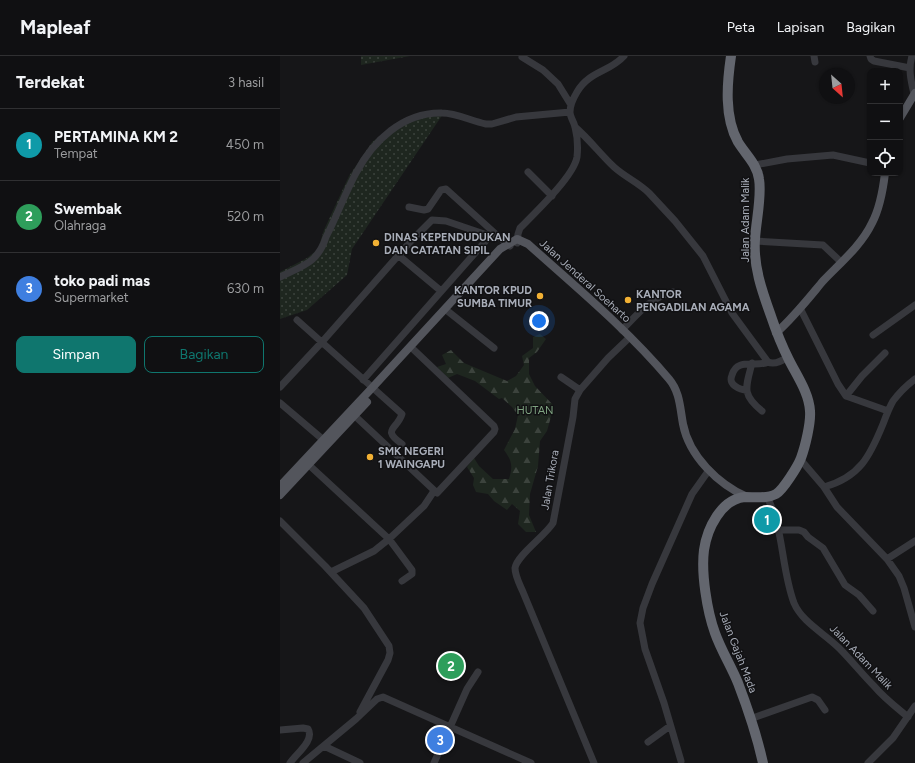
<!DOCTYPE html>
<html lang="id">
<head>
<meta charset="utf-8">
<style>
	body { margin:0; font-family:Figtree,sans-serif; background:#1e1e20; color:#f1f3f6 }
	.controls { position:absolute; right:12px; top:12px; display:grid; overflow:hidden; border-radius:8px; box-shadow:0 1px 3px #0004 }
	.controls button { width:36px; height:36px; display:grid; place-items:center; padding:0; border:0; border-bottom:1px solid #303032; background:#101012; color:#f1f3f6; font:20px sans-serif }
	.compass { position:absolute; left:539px; top:12px; width:36px; height:36px; border-radius:50%; background:#101012; box-shadow:0 1px 3px #0004; rotate:153deg }
	.you { position:absolute; left:259px; top:265px; width:14px; height:14px; margin:-10px; border:3px solid #fff; border-radius:50%; background:#1a73e8; box-shadow:0 0 0 6px #1a73e833 }
	.badge { display:grid; place-items:center; width:26px; height:26px; border-radius:50%; background:#0f766e; color:#fff; font-size:13px; font-weight:700 }
	.pin { position:absolute; translate:-50% -50%; border:2px solid #fff; box-shadow:0 1px 4px #0006 }
	.list { margin:0; padding:0; list-style:none }
	h2 { display:flex; justify-content:space-between; align-items:center; height:52px; margin:0; padding:0 16px; font-size:17px }
	h2 small { font-size:13px; font-weight:400; color:#9c9d9f }
	.list li { display:grid; grid-template-columns:26px 1fr auto; gap:12px; align-items:center; box-sizing:border-box; height:72px; padding:0 16px; border-top:1px solid #303032 }
	.list b { display:block; font-size:15px; white-space:nowrap }
	.list p { margin:0; font-size:13px; white-space:nowrap; color:#9c9d9f }
	.list em { font-size:13px; font-style:normal; color:#9c9d9f }
	.actions { display:flex; gap:8px; padding:12px 16px }
	.actions a { flex:1; padding:9px 0; border:1px solid #0f766e; border-radius:8px; text-align:center; font-size:14px; color:#0f766e }
	.actions .main { background:#0f766e; color:#fff }
	.icon { flex:none; width:22px; height:22px; fill:none; stroke:currentColor; stroke-width:2; stroke-linecap:round; stroke-linejoin:round }
	.map { position:relative; flex:none; width:635px; height:707px; overflow:hidden }
	header { display:flex; align-items:center; gap:24px; box-sizing:border-box; height:56px; padding:0 20px; background:#101012; border-bottom:1px solid #303032 }
	header strong { font-size:19px }
	nav { display:flex; gap:22px; margin-inline-start:auto; font-size:14px }
	main { display:flex }
	aside { flex:1; background:#101012 }
	.map>svg:first-child { display:block }
	.grass { fill:url(#grass-dots) }
	.forest { fill:url(#forest-firs) }
	.lines { fill:none; stroke-linecap:round; stroke-linejoin:round }
	.minor { stroke:#37383d; stroke-width:7 }
	.major { stroke:#53555c; stroke-width:8 }
	.highway { stroke:#63666e; stroke-width:10 }
	.poi-dot { fill:#f2b134; stroke:#111113; stroke-width:1.5 }
	.labels { text-anchor:middle; dominant-baseline:central; stroke-width:3; stroke-linejoin:round; paint-order:stroke }
	.street-label { font-size:11px; fill:#a8adb8; stroke:#111113 }
	.poi-label { font-size:11px; font-weight:bold; fill:#a8adb8; stroke:#111113; text-anchor:start }
	.park-label { font-size:11px; fill:#7fa381; stroke:#111113 }
</style>
</head>
<body>
<header>
<strong>Mapleaf</strong>
<nav><a>Peta</a><a>Lapisan</a><a>Bagikan</a></nav>
</header>
<main>
<aside>
<h2>Terdekat<small>3 hasil</small></h2>
<ul class="list">
<li><span class="badge" style="background:#0f9aa8">1</span><div><b>PERTAMINA KM 2</b><p>Tempat</p></div><em>450 m</em></li>
<li><span class="badge" style="background:#2e9e5b">2</span><div><b>Swembak</b><p>Olahraga</p></div><em>520 m</em></li>
<li><span class="badge" style="background:#3f7fe0">3</span><div><b>toko padi mas</b><p>Supermarket</p></div><em>630 m</em></li>
</ul>
<div class="actions"><a class="main">Simpan</a><a>Bagikan</a></div>
</aside>
<div class="map">
<svg width="635" height="707" viewBox="0 0 635 707">
	<defs>
		<pattern id="grass-dots" width="8" height="8" patternUnits="userSpaceOnUse"><rect width="8" height="8" fill="#1e261f"/><path d="M2 2h.1M6 6h.1" fill="none" stroke="#3c433d" stroke-width="1.8" stroke-linecap="round"/></pattern>
		<pattern id="forest-firs" width="22" height="20" patternUnits="userSpaceOnUse"><rect width="22" height="20" fill="#1e261f"/><path d="M5 1l3.5 6h-7zM16 11l3.5 6h-7z" fill="#3c433d"/></pattern>
	</defs>
	<rect width="100%" height="100%" fill="#161618"/>
	<path class="grass" d="M81,0H130L81,9Z
		M165,55L72,193L67,219L27,254L0,263V216L27,202L38,193L44,174L69,120L92,86L118,66Z"/>
	<path class="forest" d="M260,278L266,283L257,296L249,302V318L255,330L274,350L267,375L260,385L258,410L250,438L249,459L256,476H246L238,468L240,455L232,448L227,454L214,445L208,438L196,436L193,429L194,422L187,411L194,402L199,410L213,423H229C233,410 232,405 224,394L235,373L238,359L232,351L222,342L219,343L195,325L177,318L168,322L157,311L166,308L162,299L171,294L184,307L227,325L236,320L244,309L242,300L253,292V281Z"/>
	<g class="lines">
		<path class="minor" d="M534,0L535,6
			M590,0L591,3L594,5L630,12
			M632,0C628,13 631,25 634,38
			M242,1L263,14L278,28L291,49
			M295,71C310,84 321,99 334,111C345,121 359,127 369,137L395,165L423,200L452,257L488,306C494,309 502,305 508,301
			M475,109L507,103L553,99L590,107
			M248,116L272,140
			M129,151L144,154L148,153L161,134L166,133L219,181
			M475,185L543,189L561,206
			M237,187L238,178L240,172C255,157 294,120 297,101C298,92 297,79 295,71C294,66 290,61 290,56C290,50 294,41 297,36C309,15 330,16 344,0
			M118,199L161,235
			M0,221C22,210 38,207 46,181C57,160 65,137 76,117C93,85 123,56 162,57C177,57 191,65 206,68H212L236,61L290,56
			M520,252L558,328L566,340L608,355
			M165,253L214,292
			M17,264L122,358C117,374 101,373 122,388
			M342,274C357,259 372,240 393,236
			M593,279L635,249
			M472,307C466,331 461,338 482,355
			M281,321L300,334
			M83,324L210,180
			M0,331L42,286L131,185L152,164L166,165L210,180L219,181L230,190
			M467,334C462,334 459,333 455,330C451,327 450,324 452,319C457,301 476,312 488,306
			M566,340L582,320L605,297
			M0,347L47,387
			M75,360L157,437L214,376L215,373L214,370L134,294
			M520,403L544,431L557,451L607,503L619,520L624,532L635,571
			M29,409L109,483L94,495L51,516
			M544,431C580,421 590,400 603,368C606,360 609,352 613,345C619,337 627,329 635,323
			M487,441C504,473 501,512 514,547C522,566 544,577 559,592C571,604 582,618 594,630C604,642 616,651 628,661
			M0,465L45,510L84,552L109,590L110,597L108,604L80,656
			M498,474H519L524,476L528,481L543,492L565,529L579,539L593,555
			M607,503L635,485
			M122,525L132,518V514L109,483L144,450L154,435
			M470,663L532,641L538,644L545,654
			M0,674L23,672L28,673C35,684 16,698 10,707
			M368,686L390,670
			M44,690L80,707
			M401,705L384,647L365,593L360,567L363,552L372,528L412,438L429,414
			M23,707L76,663L97,643L103,641L251,707
			M154,707L187,633L198,616
			M314,707L243,536C240,529 235,520 235,512C237,499 265,480 273,467L293,361L295,343L300,334L328,302L350,281
			M588,707L613,682L635,650"/>
		<path class="major" d="M620,62L635,37
			M496,277C514,261 528,243 543,225C560,207 581,190 592,167C600,152 603,134 605,117
			M0,430L92,332L220,193L237,183L248,188C296,231 347,273 389,323C400,336 400,352 403,368C409,400 438,428 467,441
			M0,439L87,346"/>
		<path class="highway" d="M451,0C447,27 444,61 458,86C466,99 477,108 479,123C482,140 476,165 475,183C473,210 482,235 491,260C496,275 502,290 509,304C517,320 529,337 530,355C531,367 525,391 521,402C518,410 503,434 496,438C487,443 475,441 465,441C441,443 427,473 424,494C421,517 427,555 435,577C441,594 451,610 458,627C468,653 477,680 483,707"/>
	</g>
	<g class="poi-dot">
		<circle cx="96" cy="187" r="4"/>
		<circle cx="260" cy="240" r="4"/>
		<circle cx="348" cy="244" r="4"/>
		<circle cx="90" cy="401" r="4"/>
	</g>
	<g class="labels">
		<g class="street-label">
			<text transform="translate(465 164) rotate(-90)">Jalan Adam Malik</text>
			<text transform="translate(305 225) rotate(42)">Jalan Jenderal Soeharto</text>
			<text transform="translate(270 424) rotate(-80)">Jalan Trikora</text>
			<text transform="translate(458 596) rotate(69)">Jalan Gajah Mada</text>
			<text transform="translate(581 601) rotate(46)">Jalan Adam Malik</text>
		</g>
		<g class="poi-label">
			<text x="104" y="181">DINAS KEPENDUDUKAN<tspan x="104" dy="13">DAN CATATAN SIPIL</tspan></text>
			<text x="252" y="234" text-anchor="end">KANTOR KPUD<tspan x="252" dy="13">SUMBA TIMUR</tspan></text>
			<text x="356" y="238">KANTOR<tspan x="356" dy="13">PENGADILAN AGAMA</tspan></text>
			<text x="98" y="395">SMK NEGERI<tspan x="98" dy="13">1 WAINGAPU</tspan></text>
		</g>
		<g class="park-label">
			<text x="255" y="354">HUTAN</text>
		</g>
	</g>
</svg>
<div class="controls">
<button>+</button>
<button>−</button>
<button><svg class="icon" aria-label="locate" viewBox="0 0 24 24"><circle cx="12" cy="12" r="6"/><path d="M12 2v4M12 18v4M2 12h4M18 12h4"/></svg></button>
</div>
<svg class="compass" viewBox="-18 -18 36 36"><path d="M0-13l5 13h-10z" fill="#e53935"/><path d="M0 13l5-13h-10z" fill="#9c9d9f"/></svg>
<div class="you"></div>
<div class="pin badge" style="left:487px;top:464px;background:#0f9aa8">1</div>
<div class="pin badge" style="left:171px;top:610px;background:#2e9e5b">2</div>
<div class="pin badge" style="left:160px;top:684px;background:#3f7fe0">3</div>
</div>
</main>
</body>
</html>
